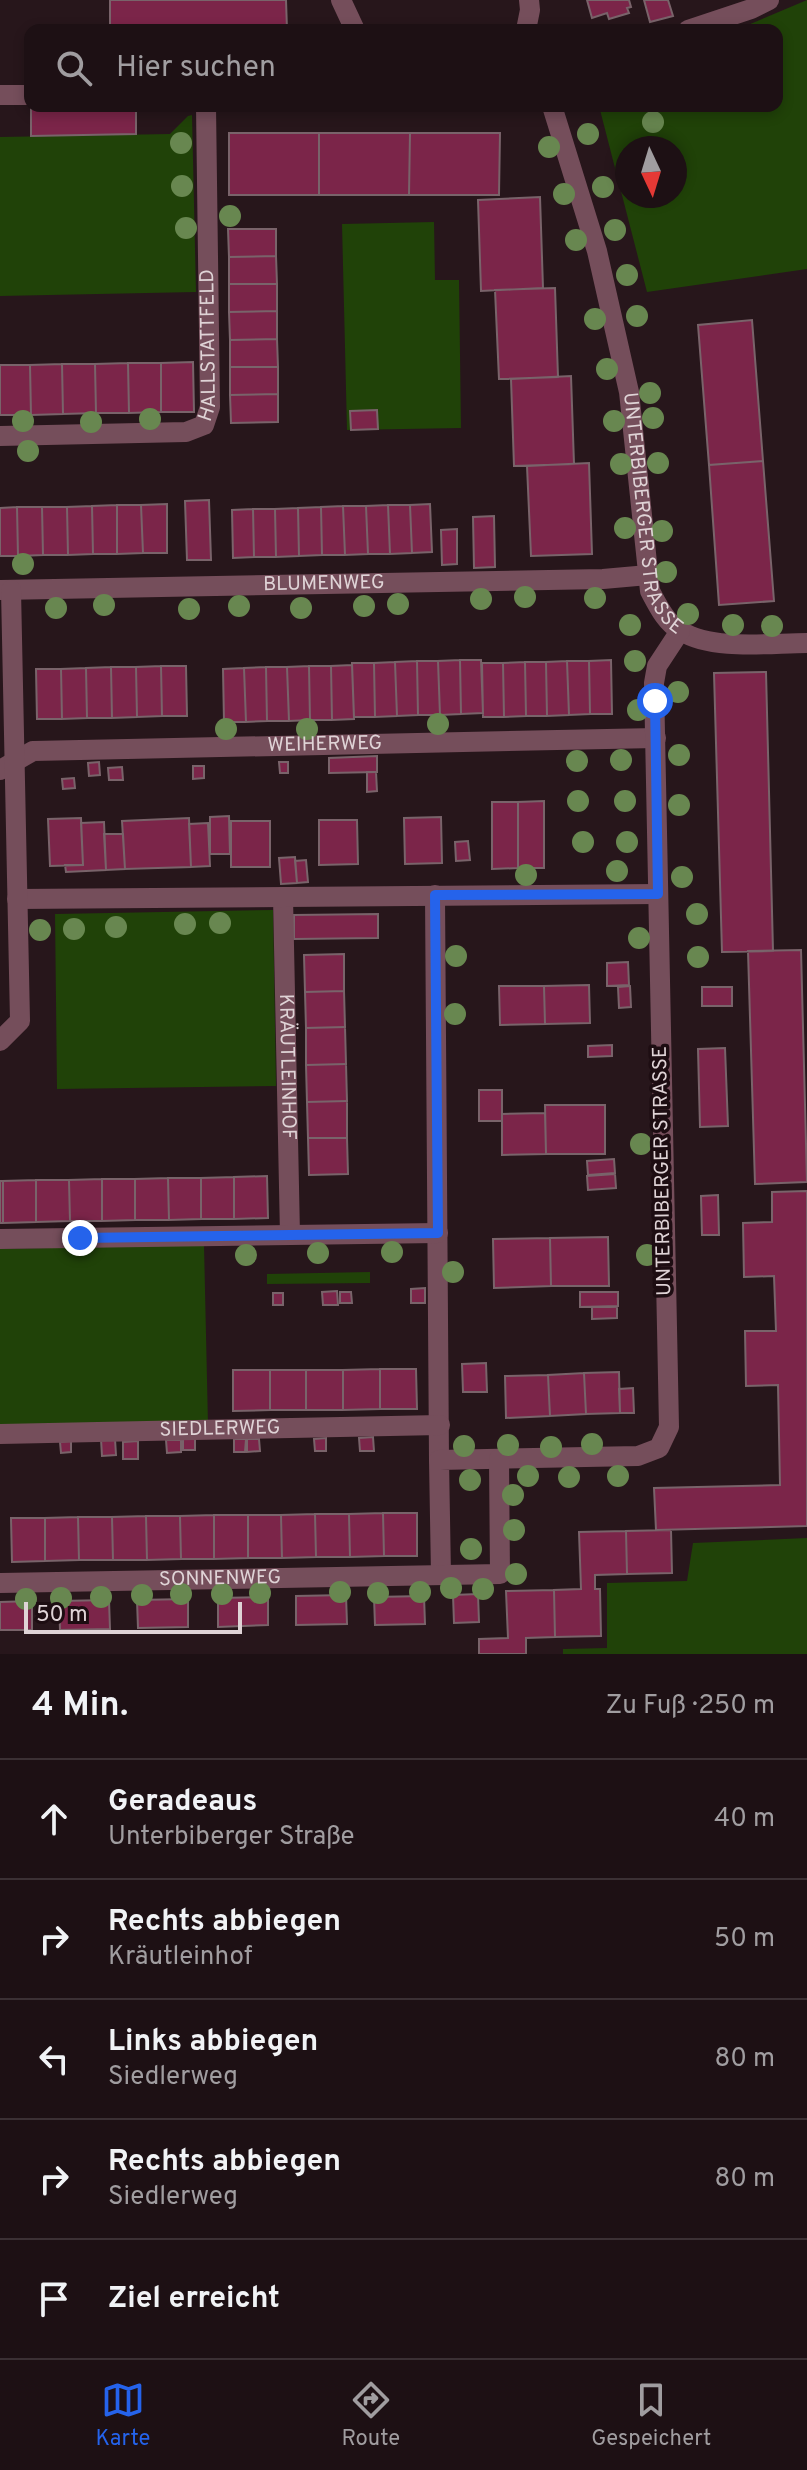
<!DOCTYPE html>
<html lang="de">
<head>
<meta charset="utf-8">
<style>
	body { margin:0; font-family:Overpass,sans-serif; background:#25191d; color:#f1f3f6 }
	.compass { position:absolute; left:615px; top:136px; width:72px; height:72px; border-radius:50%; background:#1d1014; box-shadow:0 4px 12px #0003; rotate:176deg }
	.scale { position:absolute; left:24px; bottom:20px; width:218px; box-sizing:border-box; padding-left:8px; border:4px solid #dfd3d6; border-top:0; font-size:22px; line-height:28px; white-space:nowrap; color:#dfd3d6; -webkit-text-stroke:6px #1d0d12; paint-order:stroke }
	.stop { position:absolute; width:24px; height:24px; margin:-18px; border:6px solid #2563eb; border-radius:50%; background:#fff }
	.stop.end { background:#2563eb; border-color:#fff; box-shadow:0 2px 8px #0008 }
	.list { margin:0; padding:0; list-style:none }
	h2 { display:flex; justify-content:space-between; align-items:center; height:104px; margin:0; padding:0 32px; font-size:34px }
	h2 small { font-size:26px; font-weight:400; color:#a09da0 }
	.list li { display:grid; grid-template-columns:52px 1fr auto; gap:24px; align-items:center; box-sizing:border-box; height:120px; padding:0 32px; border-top:2px solid #3b3034 }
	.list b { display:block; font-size:30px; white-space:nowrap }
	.list p { margin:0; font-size:26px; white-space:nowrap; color:#a09da0 }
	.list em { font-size:26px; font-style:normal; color:#a09da0 }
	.icon { flex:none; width:44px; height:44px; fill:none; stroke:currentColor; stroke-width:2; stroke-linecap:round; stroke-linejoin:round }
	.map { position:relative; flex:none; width:807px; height:1654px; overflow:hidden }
	.search { position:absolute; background:#1d1014; box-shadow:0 4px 12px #0003; left:24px; right:24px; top:24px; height:88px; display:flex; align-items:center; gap:20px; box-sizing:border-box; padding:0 28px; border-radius:16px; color:#a09da0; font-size:30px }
	.sheet { height:704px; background:#1d1014 }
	nav { display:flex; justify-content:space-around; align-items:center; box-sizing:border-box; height:112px; border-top:2px solid #3b3034; background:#1d1014; font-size:22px; color:#a09da0 }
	nav a { display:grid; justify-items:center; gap:4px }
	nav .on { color:#2563eb }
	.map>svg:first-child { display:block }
	.green { fill:#204208; fill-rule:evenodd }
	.building { fill:#7b2549; stroke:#79636a; stroke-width:2 }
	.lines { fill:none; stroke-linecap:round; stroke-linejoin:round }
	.minor { stroke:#754e5b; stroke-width:20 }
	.tree { fill:#688750 }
	.route { stroke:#2563eb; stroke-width:10 }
	.labels { text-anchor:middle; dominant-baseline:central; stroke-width:7; stroke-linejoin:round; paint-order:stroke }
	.street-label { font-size:20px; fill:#dfd3d6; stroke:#1d0d12 }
</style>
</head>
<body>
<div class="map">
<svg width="807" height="1654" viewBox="0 0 807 1654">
	<rect width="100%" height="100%" fill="#27161b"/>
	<path class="green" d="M807,0V269L647,292L599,106H777V30H736ZM627,148H675V196H627Z
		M192,115L196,292L0,296V137L170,134L188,116Z
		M434,222L435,280H459L461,428L347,430L342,224Z
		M273,910L276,1086L57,1089L55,914Z
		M204,1245L208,1424L0,1428V1249Z
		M370,1272V1283L267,1284V1274Z
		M807,1538V1654H563V1649L607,1648V1583L687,1581L693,1543Z"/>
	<path class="building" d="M110,0H286L287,30H110Z
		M587,0H629L631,7L627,8L629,13L609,19L607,13L592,18Z
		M644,0H668L673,16L650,22Z
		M136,107V134L31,136V109Z
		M229,133H319V195H229Z
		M319,133H410L409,195H319Z
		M410,133H500L499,195H409Z
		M540,197L543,288L481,291L478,200Z
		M228,229H276V256L229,257Z
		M276,256L277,284H229V257Z
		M229,284H277V311L229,312Z
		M555,288L558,377L499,379L495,290Z
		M277,311V339L230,340L229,312Z
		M752,320L763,461L709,465L698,325Z
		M277,339L278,367H230V340Z
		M193,362L194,412H161V363Z
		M128,363H161V412L129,413Z
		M128,363L129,413H96L95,364Z
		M62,364H95L96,413L63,414Z
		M62,364L63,414L31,415L30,365Z
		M0,365H30L31,415H0Z
		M230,367H278V394L230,395Z
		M571,376L574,464L514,466L511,379Z
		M278,394V422L231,423L230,395Z
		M377,410L378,429L351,430L350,411Z
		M763,461L774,601L719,605L709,465Z
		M589,463L592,554L531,556L527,466Z
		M209,500L211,560H187L185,501Z
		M167,504V553H143L141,505Z
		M430,504L432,552L412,553L410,505Z
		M117,505H141L143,553L117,554Z
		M117,505V554H93L92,506Z
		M388,505H410L412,553L390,554Z
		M388,505L390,554H368L366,506Z
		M92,506L93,554L68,555L67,507Z
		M343,506L345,555H322L321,507Z
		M343,506H366L368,554L345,555Z
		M17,507H42L43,555L18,556Z
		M17,507L18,556H0V508Z
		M42,507H67L68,555H43Z
		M321,507L322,555L299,556L298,508Z
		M298,508L299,556L276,557L275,509Z
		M253,509H275L276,557H254Z
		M253,509L254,557L233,558L232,510Z
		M494,516L495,567L474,568L473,517Z
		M457,529V564L442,565L441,530Z
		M460,660H481L483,713L461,714Z
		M460,660L461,714L440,715L438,661Z
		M611,660L612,714H590L589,661Z
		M417,661H438L440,715H418Z
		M417,661L418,715L397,716L395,662Z
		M567,661H589L590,714L569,715Z
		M567,661L569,715L547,716L546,662Z
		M395,662L397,716L375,717L374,663Z
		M525,662L526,716L504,717L503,663Z
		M525,662H546L547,716H526Z
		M352,663H374L375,717H354Z
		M482,663H503L504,717H483Z
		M352,665L354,719L332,720L331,666Z
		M161,666H186L187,716H162Z
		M161,666L162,716L137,717L136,667Z
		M309,666H331L332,720H310Z
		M309,666L310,720L289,721L287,667Z
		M111,667H136L137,717L112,718Z
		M111,667L112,718H87L86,668Z
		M266,667H287L289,721H267Z
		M266,667L267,721L246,722L244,668Z
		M86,668L87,718L62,719L61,669Z
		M244,668L246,722H224L223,669Z
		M36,669H61L62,719H37Z
		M766,672L773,951L722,952L714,673Z
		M377,756V772L329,773V758Z
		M99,762L100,775L89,776L88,763Z
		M279,762H288V773H280Z
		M193,766H204V778L193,779Z
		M122,767L123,780H109L108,768Z
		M367,772H376L377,791L367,792Z
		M74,778L75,788L63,789L62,779Z
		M544,801V868H518V802Z
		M492,802H518V868L492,869Z
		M229,816L230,854H210V817Z
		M441,817L442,863L405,864L404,818Z
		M81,818L83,865L50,866L48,819Z
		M189,818L191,867L125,869L122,821Z
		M319,820H357L358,864L319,865Z
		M231,821H270V867H231Z
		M104,822L106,870L66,872L65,865H83L81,823Z
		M208,823L210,866L191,867L189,824Z
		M104,834H123L125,869L106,870Z
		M468,841L470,860L456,861L455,842Z
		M295,857L297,883L281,884L279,858Z
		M306,860L308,882L297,883L295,861Z
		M378,914V938L294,939V915Z
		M801,950L807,1182L755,1184L748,951Z
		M344,954V991L305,992L304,955Z
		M628,962L629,985L607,986V963Z
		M589,985L590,1023L545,1024L544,986Z
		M499,986H544L545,1024L500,1025Z
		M630,986L631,1007L619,1008L618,987Z
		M702,987H732V1006H702Z
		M344,991L345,1027L306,1028L305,992Z
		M345,1027L346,1064L306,1065V1028Z
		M612,1045V1056L588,1057V1046Z
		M725,1048L728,1126L700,1127L698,1049Z
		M346,1064L347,1101L307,1102L306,1065Z
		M479,1090H502V1121H479Z
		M347,1101V1138H308L307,1102Z
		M545,1105H605V1154H546Z
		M545,1113L546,1154L502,1155V1114Z
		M308,1138H347L348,1174L309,1175Z
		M614,1159L615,1173L588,1175L587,1161Z
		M615,1174L616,1188L588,1190L587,1176Z
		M267,1176L268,1218L234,1219V1177Z
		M234,1177V1219H201V1178Z
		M168,1178H201V1219L169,1220Z
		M168,1178L169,1220H135V1179Z
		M102,1179H135V1220L102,1221Z
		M102,1179V1221H70L69,1180Z
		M36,1180H69L70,1221L36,1222Z
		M36,1180V1222L3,1223V1181Z
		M0,1181H3V1223H0Z
		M807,1191V1526L656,1530L654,1488L780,1485L778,1385L746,1386L745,1331H776L774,1276L744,1277L743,1223L772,1222V1192Z
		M718,1195L719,1235H702L701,1196Z
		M608,1237L609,1286H551L550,1238Z
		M550,1238L551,1286L494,1288L493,1239Z
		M425,1288V1303H411V1289Z
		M337,1291L338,1305H323L322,1292Z
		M340,1292H351L352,1303H340Z
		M580,1292H618V1306L580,1307Z
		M273,1293H283V1305H273Z
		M592,1307H617V1318L592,1319Z
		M486,1363L487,1392H463L462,1364Z
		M380,1369H416L417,1409H380Z
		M380,1369V1409L343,1410V1370Z
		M233,1370H270V1410L233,1411Z
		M270,1370H306V1410H270Z
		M306,1370H343V1410H306Z
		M619,1372L620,1413L586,1414L584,1373Z
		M584,1373L586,1414L550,1416L548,1375Z
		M548,1375L550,1416L506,1418L505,1376Z
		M633,1388L634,1413H620L619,1389Z
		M373,1437L374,1451H360L359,1438Z
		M326,1438V1451H315L314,1439Z
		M101,1439H115L116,1455L102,1456Z
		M183,1439H195V1450H183Z
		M234,1439H246L245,1452H234Z
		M247,1439H259L260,1451L247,1452Z
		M166,1440H181V1452L167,1453Z
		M71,1441V1452L61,1453L60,1442Z
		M138,1441V1459H123V1442Z
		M383,1513H417V1556H384Z
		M383,1513L384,1556L350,1557L349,1514Z
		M315,1514H349L350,1557H316Z
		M315,1514L316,1557L282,1558L281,1515Z
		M214,1515H248V1558L214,1559Z
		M214,1515V1559H181L180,1516Z
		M248,1515H281L282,1558H248Z
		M146,1516H180L181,1559L147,1560Z
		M146,1516L147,1560H113L112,1517Z
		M78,1517H112L113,1560H79Z
		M78,1517L79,1560L45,1561V1518Z
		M11,1518H45V1561L12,1562Z
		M671,1530L672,1573L627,1574L626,1531Z
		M626,1531L627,1574L595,1575V1589H600L601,1636L555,1637L554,1590L581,1589L579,1532Z
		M554,1590L555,1637L526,1638V1654H479V1639L508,1638L506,1591Z
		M478,1594L479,1622L454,1623L453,1595Z
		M346,1595L347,1624L296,1625V1596Z
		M424,1596L425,1624L375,1625L374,1597Z
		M268,1597V1625L218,1627V1598Z
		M188,1599V1627L138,1628L137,1600Z
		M109,1600L110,1629L60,1630L59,1601Z
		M32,1601V1630H0V1602Z"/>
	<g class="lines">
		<g class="minor">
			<path d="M341,0L355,30"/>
			<path d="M526,30L530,10L529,0"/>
			<path d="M688,30L751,9L769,0"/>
			<path d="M0,95H30"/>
			<path id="s1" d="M552,106L597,251L629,392L650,591C658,606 666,623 681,631C713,651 770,643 807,643"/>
			<path id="s2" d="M0,436L186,432L204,425L210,407L206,106"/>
			<path id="s3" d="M0,590L603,579L648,575"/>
			<path id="s4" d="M0,770L33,751L656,738"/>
			<path d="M435,895L439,1460"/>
			<path id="s5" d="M283,897L290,1235"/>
			<path d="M17,899L658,894"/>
			<path d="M0,1041L20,1021L11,590"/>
			<path d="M0,1239L438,1233"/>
			<path id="s6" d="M0,1434L440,1425"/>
			<path d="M441,1575L439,1460L638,1456L659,1448L669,1427L654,683L657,666L680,631"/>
			<path id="s7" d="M0,1583L500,1574L499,1459"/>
		</g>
	</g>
	<g class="tree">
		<circle cx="653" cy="122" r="11"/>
		<circle cx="588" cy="134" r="11"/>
		<circle cx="181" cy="143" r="11"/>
		<circle cx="549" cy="147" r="11"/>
		<circle cx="182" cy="186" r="11"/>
		<circle cx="603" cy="187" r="11"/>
		<circle cx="564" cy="194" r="11"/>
		<circle cx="230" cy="216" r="11"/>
		<circle cx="186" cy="228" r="11"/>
		<circle cx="615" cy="230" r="11"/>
		<circle cx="576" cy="240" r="11"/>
		<circle cx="627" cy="275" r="11"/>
		<circle cx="637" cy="316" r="11"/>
		<circle cx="595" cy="319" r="11"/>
		<circle cx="607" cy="369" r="11"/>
		<circle cx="650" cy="393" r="11"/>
		<circle cx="653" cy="418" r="11"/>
		<circle cx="150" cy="419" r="11"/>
		<circle cx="23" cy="421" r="11"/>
		<circle cx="614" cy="421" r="11"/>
		<circle cx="91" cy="422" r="11"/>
		<circle cx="28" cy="451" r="11"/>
		<circle cx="658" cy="463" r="11"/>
		<circle cx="621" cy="464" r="11"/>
		<circle cx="625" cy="528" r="11"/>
		<circle cx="662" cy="531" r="11"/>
		<circle cx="23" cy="564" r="11"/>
		<circle cx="666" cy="572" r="11"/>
		<circle cx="525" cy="597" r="11"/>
		<circle cx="595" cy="598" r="11"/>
		<circle cx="481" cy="599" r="11"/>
		<circle cx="398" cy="604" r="11"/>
		<circle cx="104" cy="605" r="11"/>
		<circle cx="239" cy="606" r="11"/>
		<circle cx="364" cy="606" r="11"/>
		<circle cx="56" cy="608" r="11"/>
		<circle cx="301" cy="608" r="11"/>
		<circle cx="189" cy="609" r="11"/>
		<circle cx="688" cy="614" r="11"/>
		<circle cx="630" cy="625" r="11"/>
		<circle cx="733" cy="625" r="11"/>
		<circle cx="772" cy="626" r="11"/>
		<circle cx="635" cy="661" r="11"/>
		<circle cx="678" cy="692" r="11"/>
		<circle cx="638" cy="710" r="11"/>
		<circle cx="438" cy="724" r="11"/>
		<circle cx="226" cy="729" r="11"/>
		<circle cx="307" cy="729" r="11"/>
		<circle cx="679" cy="755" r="11"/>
		<circle cx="621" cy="760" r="11"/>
		<circle cx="577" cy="761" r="11"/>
		<circle cx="578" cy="801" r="11"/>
		<circle cx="625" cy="801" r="11"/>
		<circle cx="679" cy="805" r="11"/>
		<circle cx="583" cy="842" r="11"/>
		<circle cx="627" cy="842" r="11"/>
		<circle cx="617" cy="871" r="11"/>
		<circle cx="526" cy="875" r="11"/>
		<circle cx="682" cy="877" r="11"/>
		<circle cx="697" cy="914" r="11"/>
		<circle cx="220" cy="923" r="11"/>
		<circle cx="185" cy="924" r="11"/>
		<circle cx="116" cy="927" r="11"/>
		<circle cx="74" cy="929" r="11"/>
		<circle cx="40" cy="930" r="11"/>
		<circle cx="639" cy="938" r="11"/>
		<circle cx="456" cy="956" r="11"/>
		<circle cx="698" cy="957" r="11"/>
		<circle cx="455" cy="1014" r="11"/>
		<circle cx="641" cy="1144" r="11"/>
		<circle cx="392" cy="1252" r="11"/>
		<circle cx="318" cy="1253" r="11"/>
		<circle cx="246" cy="1255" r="11"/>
		<circle cx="647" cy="1255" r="11"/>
		<circle cx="453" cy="1272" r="11"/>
		<circle cx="592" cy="1444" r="11"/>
		<circle cx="508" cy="1445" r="11"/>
		<circle cx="464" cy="1446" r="11"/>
		<circle cx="551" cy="1447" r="11"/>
		<circle cx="528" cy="1476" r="11"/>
		<circle cx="618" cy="1476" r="11"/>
		<circle cx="569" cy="1477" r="11"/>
		<circle cx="470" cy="1480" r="11"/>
		<circle cx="513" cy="1495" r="11"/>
		<circle cx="514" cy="1530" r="11"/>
		<circle cx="471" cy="1549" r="11"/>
		<circle cx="516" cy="1574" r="11"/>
		<circle cx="451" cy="1588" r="11"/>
		<circle cx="483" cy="1589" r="11"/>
		<circle cx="340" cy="1592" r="11"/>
		<circle cx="420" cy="1592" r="11"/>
		<circle cx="260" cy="1593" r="11"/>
		<circle cx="378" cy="1593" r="11"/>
		<circle cx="181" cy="1594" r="11"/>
		<circle cx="222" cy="1594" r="11"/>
		<circle cx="142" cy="1595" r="11"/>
		<circle cx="101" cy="1597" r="11"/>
		<circle cx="61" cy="1598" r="11"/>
		<circle cx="26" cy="1599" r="11"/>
	</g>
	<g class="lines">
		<path class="route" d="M80,1238L438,1233L435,895L658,894L655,701"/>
	</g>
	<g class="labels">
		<g class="street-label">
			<text stroke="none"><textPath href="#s2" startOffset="286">HALLSTATTFELD</textPath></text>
			<text stroke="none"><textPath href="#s1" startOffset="422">UNTERBIBERGER STRASSE</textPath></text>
			<text stroke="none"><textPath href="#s3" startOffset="324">BLUMENWEG</textPath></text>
			<text stroke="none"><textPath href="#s4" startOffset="330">WEIHERWEG</textPath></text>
			<text stroke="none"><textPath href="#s5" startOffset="170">KRÄUTLEINHOF</textPath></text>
			<text transform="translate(663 1171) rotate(-91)">UNTERBIBERGER STRASSE</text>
			<text stroke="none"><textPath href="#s6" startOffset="220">SIEDLERWEG</textPath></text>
			<text stroke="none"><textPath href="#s7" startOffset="220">SONNENWEG</textPath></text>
		</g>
	</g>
</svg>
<svg class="compass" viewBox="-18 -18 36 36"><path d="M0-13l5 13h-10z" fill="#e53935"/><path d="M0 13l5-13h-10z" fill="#a09da0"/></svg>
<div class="scale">50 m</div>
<div class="stop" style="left:655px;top:701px"></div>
<div class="stop end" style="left:80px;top:1238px"></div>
<div class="search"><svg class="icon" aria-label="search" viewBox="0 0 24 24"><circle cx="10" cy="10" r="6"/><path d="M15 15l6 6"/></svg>Hier suchen</div>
</div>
<section class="sheet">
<h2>4 Min.<small>Zu Fuß · 250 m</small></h2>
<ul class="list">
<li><svg class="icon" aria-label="ahead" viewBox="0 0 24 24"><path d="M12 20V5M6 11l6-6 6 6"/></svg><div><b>Geradeaus</b><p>Unterbiberger Straße</p></div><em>40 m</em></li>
<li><svg class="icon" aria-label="right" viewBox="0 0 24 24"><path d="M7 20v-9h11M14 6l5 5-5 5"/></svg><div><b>Rechts abbiegen</b><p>Kräutleinhof</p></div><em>50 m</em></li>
<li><svg class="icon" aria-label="left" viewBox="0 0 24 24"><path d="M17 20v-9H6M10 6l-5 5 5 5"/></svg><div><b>Links abbiegen</b><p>Siedlerweg</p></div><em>80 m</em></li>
<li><svg class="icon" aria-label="right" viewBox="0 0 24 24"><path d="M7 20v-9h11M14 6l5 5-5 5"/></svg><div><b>Rechts abbiegen</b><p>Siedlerweg</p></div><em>80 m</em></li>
<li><svg class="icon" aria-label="arrive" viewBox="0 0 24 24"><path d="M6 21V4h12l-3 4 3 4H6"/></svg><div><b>Ziel erreicht</b></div></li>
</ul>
</section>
<nav>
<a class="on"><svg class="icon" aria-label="map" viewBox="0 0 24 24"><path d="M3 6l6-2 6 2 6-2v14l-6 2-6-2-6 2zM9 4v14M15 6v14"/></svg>Karte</a>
<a><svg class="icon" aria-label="directions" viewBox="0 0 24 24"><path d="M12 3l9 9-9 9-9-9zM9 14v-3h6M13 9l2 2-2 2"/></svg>Route</a>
<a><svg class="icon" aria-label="saved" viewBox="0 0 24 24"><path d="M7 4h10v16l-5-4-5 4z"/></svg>Gespeichert</a>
</nav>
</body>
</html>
